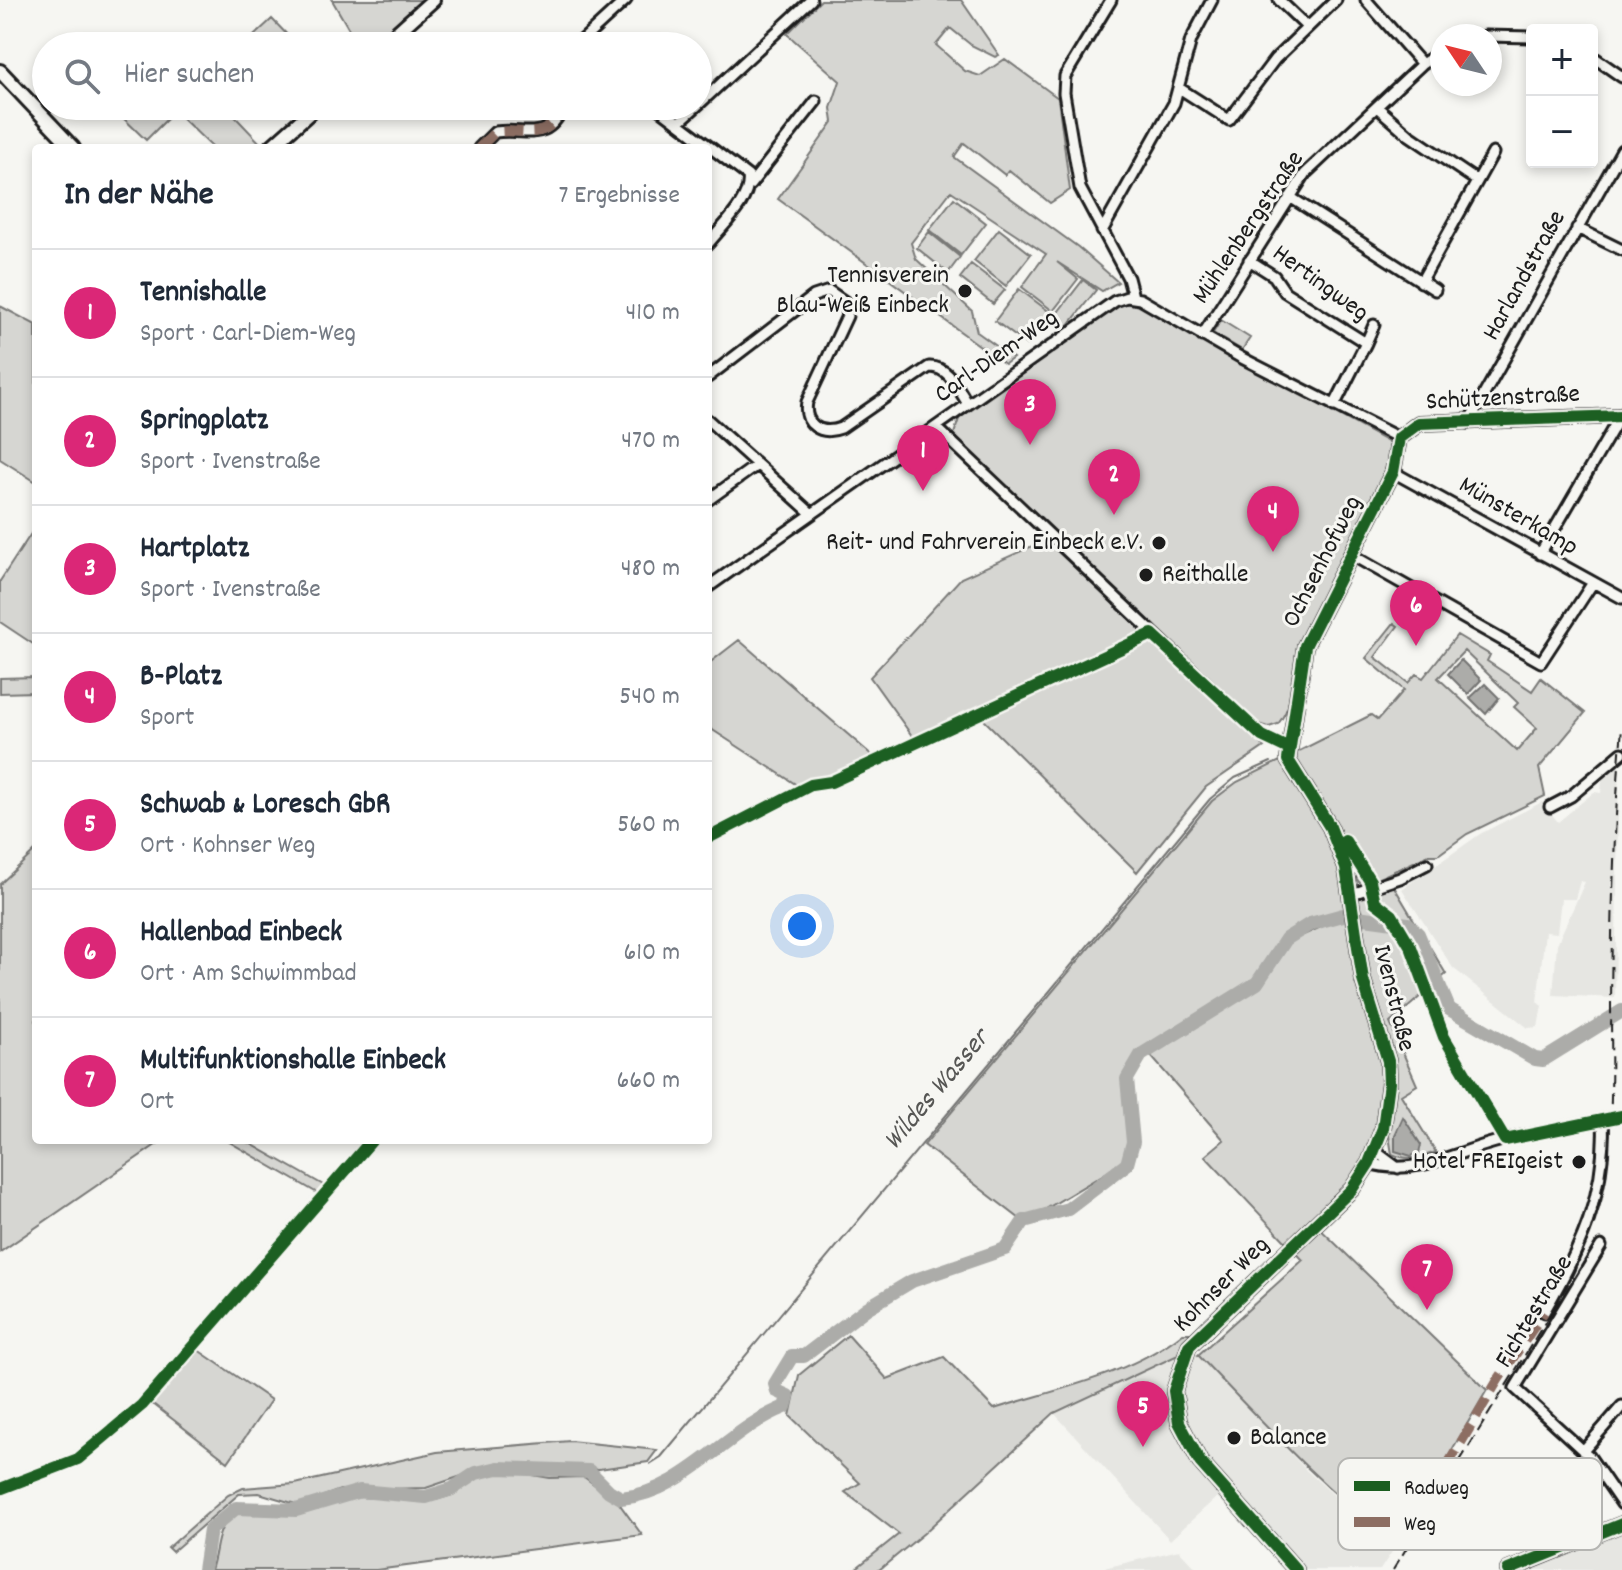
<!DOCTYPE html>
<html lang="de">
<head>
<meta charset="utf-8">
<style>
	body { margin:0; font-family:Dekko,sans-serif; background:#f2f2f3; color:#1f2937 }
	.controls { position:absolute; right:24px; top:24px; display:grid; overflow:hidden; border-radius:8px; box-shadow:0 4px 12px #0003 }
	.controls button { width:72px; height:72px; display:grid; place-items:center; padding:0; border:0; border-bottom:2px solid #e0e1e3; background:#fff; color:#1f2937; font:40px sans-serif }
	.compass { position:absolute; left:1430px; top:24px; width:72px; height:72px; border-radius:50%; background:#fff; box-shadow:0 4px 12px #0003; rotate:305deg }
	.you { position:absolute; left:802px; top:926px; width:28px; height:28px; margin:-20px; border:6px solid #fff; border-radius:50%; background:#1a73e8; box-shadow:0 0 0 12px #1a73e833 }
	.badge { display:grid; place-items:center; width:52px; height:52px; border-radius:50%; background:#db2777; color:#fff; font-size:26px; font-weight:700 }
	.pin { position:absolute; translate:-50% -66px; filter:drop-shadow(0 2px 4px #0008) }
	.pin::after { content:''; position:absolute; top:42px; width:28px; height:24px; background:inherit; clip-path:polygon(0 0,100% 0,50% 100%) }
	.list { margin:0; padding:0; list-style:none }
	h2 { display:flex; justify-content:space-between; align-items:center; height:104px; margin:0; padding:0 32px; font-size:34px }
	h2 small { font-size:26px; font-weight:400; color:#747a83 }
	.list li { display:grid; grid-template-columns:52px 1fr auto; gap:24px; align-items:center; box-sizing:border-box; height:128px; padding:0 32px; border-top:2px solid #e0e1e3 }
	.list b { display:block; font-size:30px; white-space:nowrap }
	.list p { margin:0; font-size:26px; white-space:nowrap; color:#747a83 }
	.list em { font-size:26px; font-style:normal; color:#747a83 }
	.icon { flex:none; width:44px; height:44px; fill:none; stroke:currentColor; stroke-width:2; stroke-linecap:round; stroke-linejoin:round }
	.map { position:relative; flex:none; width:1622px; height:1570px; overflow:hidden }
	.search { position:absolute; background:#fff; box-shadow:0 4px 12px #0003; left:32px; top:32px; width:680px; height:88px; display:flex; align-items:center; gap:20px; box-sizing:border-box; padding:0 28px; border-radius:44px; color:#747a83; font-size:30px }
	.panel { position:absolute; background:#fff; box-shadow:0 4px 12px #0003; left:32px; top:144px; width:680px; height:1000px; border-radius:8px }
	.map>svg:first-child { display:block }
	.built { fill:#e6e6e2 }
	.green { fill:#d6d6d2; stroke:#797977; stroke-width:2; fill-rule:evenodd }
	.water { fill:#acaca9; stroke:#727271; stroke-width:2 }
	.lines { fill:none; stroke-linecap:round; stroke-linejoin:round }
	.stream { stroke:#727271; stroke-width:2 }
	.river { stroke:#acaca9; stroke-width:14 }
	.street-casing { stroke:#1c1c1c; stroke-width:15 }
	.secondary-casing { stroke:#1c1c1c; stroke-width:18 }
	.street { stroke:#f6f6f2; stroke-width:9 }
	.secondary { stroke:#f6f6f2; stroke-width:12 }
	.rail { stroke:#1c1c1c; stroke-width:2; stroke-dasharray:12 6; stroke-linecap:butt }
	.quiet { stroke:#8d6e63; stroke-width:10; stroke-dasharray:20 10; stroke-linecap:butt }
	.cycleway-casing { stroke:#f6f6f2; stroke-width:17 }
	.cycleway { stroke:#1b5e20; stroke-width:12 }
	.poi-dot { fill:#1c1c1c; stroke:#f6f6f2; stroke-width:3 }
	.labels { text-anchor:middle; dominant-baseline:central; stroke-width:6; stroke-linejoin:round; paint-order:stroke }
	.street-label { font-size:26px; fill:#1c1c1c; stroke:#f6f6f2 }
	.poi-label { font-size:26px; fill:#1c1c1c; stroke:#f6f6f2; text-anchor:end }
	.water-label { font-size:28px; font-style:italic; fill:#565654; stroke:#f6f6f2 }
	.key { fill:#f6f6f2; stroke:#b5b5b2; stroke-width:2 }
	.key-label { font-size:22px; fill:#1c1c1c }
</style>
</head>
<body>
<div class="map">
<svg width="1622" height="1570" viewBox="0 0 1622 1570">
	<rect width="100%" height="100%" fill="#f6f6f2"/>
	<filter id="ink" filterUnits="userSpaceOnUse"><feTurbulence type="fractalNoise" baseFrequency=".0125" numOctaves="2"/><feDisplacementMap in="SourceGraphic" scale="16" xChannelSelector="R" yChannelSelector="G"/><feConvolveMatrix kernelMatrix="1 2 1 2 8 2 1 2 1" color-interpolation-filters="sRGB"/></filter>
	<g filter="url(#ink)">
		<path class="built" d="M1619,763L1615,998L1553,995L1557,944L1585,882L1580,881L1575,899H1561L1557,933L1545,932L1537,1002L1542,1006L1538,1027L1528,1028L1453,968L1402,889L1480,834L1542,802L1558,822L1594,792L1601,793L1602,780Z
			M1185,1342L1307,1471L1347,1507L1397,1544L1380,1570H1285L1277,1556L1217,1497L1170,1540L1054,1413L1176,1357Z
			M1622,1531V1570H1522Z
			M1179,1550L1198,1570H1096Z"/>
		<path class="green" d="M332,0H426L386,38L378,34L367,46L350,31Z
			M821,0H961L999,55L995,57L971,45L950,28L936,45L965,71L980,76L1005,59L1058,98L1070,190L1050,203L1009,170L1005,175L964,143L954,157L1078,247L1118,282L1102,291L1057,262L1078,279L1053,311L1022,287L1046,254L951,191L911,243L916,259L972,311L977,332L1013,358L1005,364L778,199L833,122L831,108L840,81L787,34Z
			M272,19L298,46H243Z
			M118,106H225L263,146L213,148L175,111L146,140L114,109Z
			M954,198L986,223L961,255L929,230Z
			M999,229L1031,254L1006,286L974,261Z
			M929,232L960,257L948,273L917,248Z
			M971,264L1005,290L993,304L960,278Z
			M1083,280L1096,290L1068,326L1055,316Z
			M1019,289L1051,313L1027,345L995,321Z
			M1132,301L1390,443C1385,512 1329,571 1304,635C1293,663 1298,699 1278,724L1269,727L1253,722L952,440L962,410L1119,303Z
			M0,306L36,325V482L0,459Z
			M1221,320L1250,338L1242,350L1213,333Z
			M36,526V646L0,622V581Z
			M1046,540L1145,634L915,740L870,677L961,578Z
			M1394,623L1398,626L1375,657L1408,683L1416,674L1423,678L1457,635L1490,655L1487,661L1532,691L1541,678L1585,713L1539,768L1545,796L1467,834L1438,855H1429L1368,883L1359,882L1351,871L1309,789L1311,783L1296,763L1295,753L1371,715L1378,720L1404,690L1366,658ZM1464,651L1518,703L1514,707L1537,728L1517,751L1438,678Z
			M1151,638L1264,747L1206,787L1137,872L983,719Z
			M739,640L874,757L829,778L810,780L800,787L708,727V664Z
			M36,677V692L0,693V678Z
			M1284,759L1337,850L1350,900L1393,885L1446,974L1390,1023L1417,1085L1401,1095L1436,1152C1420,1158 1408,1161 1392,1154L1389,1136L1376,1133L1353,1180L1313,1222L1487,1390L1397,1544C1322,1489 1262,1422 1198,1355L1303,1260L1205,1156L1224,1140L1150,1055L1260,985L1288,942L1343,917L1350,919L1351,913L1342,912L1284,937L1255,980L1138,1054L1124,1078L1130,1142L1124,1162L1024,1222L924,1145L1212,801L1237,782Z
			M36,850V1140H163L0,1252V884Z
			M226,1140H244L325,1186L319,1194Z
			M1183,1333H1193L1176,1356L1054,1413L924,1533L879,1570H854L899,1534L845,1492L860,1483L790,1416L799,1375L848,1335L887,1379L944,1357L994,1409C1057,1389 1130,1375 1183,1333Z
			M198,1350L271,1400L228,1462L153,1404L132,1422Z
			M570,1441L657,1450L648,1462L599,1469L491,1466L426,1488L340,1490L299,1505L259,1493L239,1494L172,1552L168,1548L228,1495L243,1488L295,1484L437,1452Z
			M509,1471L550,1478L584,1477L618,1502L642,1535L376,1570H211C219,1546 214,1529 236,1512L296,1515L355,1497L436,1500L452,1495L482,1475Z"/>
		<path class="water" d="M1461,660L1481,680L1468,694L1448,674Z
			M1485,684L1499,698L1486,714L1470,698Z
			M1403,1117L1421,1145L1419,1153L1411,1156L1395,1151V1135Z"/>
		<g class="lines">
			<path class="stream" d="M1390,924L1410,953L1426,956
				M650,1464L661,1457L1210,799L1235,778L1271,762"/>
			<path class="river" d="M204,1570L210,1530L236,1508L296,1510L360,1491L426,1497L452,1489L476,1473L498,1468L589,1471L609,1491L621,1498C686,1492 726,1430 785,1407L788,1396L777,1391L775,1384L792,1356H804L867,1308L912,1281L1005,1249L1024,1221L1068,1209L1127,1164L1133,1142L1127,1079L1141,1055L1257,983L1286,939L1310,924L1343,915L1408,924L1418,934L1449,1009L1535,1059L1543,1060L1622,1011"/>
			<defs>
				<path id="street" d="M1111,0L1065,76L1064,93L1080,188L1128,278L1133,297
					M1279,0L1306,26
					M1366,0L1422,64
					M394,35L407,46
					M1485,36L1532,37
					M576,46L626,0
					M1592,56L1622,77
					M1179,88L1229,120L1275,59L1336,0
					M698,105L811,0
					M656,106L748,176C752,200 722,226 708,244
					M1377,107L1409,135L1477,181
					M679,122L697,106
					M479,148L495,132C529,128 546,144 564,106
					M750,185L816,101
					M1290,197L1435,290
					M1577,228L1622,250
					M1102,231L1174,103L1191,40L1212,0
					M1249,260L1274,276L1285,292L1366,343L1334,406
					M1421,282L1493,153
					M1202,336L1305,174L1422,64L1442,51
					M1366,343L1374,325
					M708,377L814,296L829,291L845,302L847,316L807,402C803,424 820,436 841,428L929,367C949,366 958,389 968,404
					M708,420L812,514
					M1468,423L1622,150
					M936,427L1262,736L1287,748
					M1393,472L1622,598
					M708,500L757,465
					M1350,554L1541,662L1592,584
					M1540,554L1622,413
					M708,587L1115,301L1127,297L1140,299L1240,357L1399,438
					M1550,807L1571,796L1622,753
					M1352,894L1400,878L1427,864
					M1436,1013L1444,1037L1505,1140
					M1375,1151L1398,1168
					M1369,1163C1418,1178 1460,1149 1507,1139C1545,1131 1584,1125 1622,1116
					M1601,1246L1515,1388L1589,1456L1622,1504
					M1544,1312C1580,1250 1607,1193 1603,1120
					M1583,1451L1622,1406"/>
				<path id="secondary" d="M382,46L433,0
					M0,71L73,148
					M270,148L317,106
					M1296,1570L1200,1462L1179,1422L1174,1391L1189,1346L1352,1189L1369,1163L1383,1128L1389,1083L1388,1061L1363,980L1346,868L1330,827L1288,760L1305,646L1393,472L1399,438L1419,423L1622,416
					M1508,1570L1622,1524"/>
			</defs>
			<use href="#street" class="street-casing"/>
			<use href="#secondary" class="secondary-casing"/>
			<use href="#street" class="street"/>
			<use href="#secondary" class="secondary"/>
			<path class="rail" d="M1393,1570L1566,1288C1618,1188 1611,1110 1611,1002C1612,911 1614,819 1622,728"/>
			<path class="quiet" d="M479,148L495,132C529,128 546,144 564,106
				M1415,1520L1498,1380L1544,1312"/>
			<defs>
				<path id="cycleway" d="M708,838L811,785L831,782L1152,634L1262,736L1287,748
					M1345,841L1370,881L1375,902L1392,915L1411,947L1444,1037L1505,1140L1622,1116
					M0,1489L78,1459L142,1405L372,1140
					M1296,1570L1200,1462L1179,1422L1174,1391L1189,1346L1352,1189L1369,1163L1383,1128L1389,1083L1388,1061L1363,980L1346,868L1330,827L1288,760L1305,646L1393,472L1399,438L1419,423L1622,416
					M1508,1570L1622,1524"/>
			</defs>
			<use href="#cycleway" class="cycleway-casing"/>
			<use href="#cycleway" class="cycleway"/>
		</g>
	</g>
	<g class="poi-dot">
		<circle cx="965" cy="291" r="8"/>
		<circle cx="1159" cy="543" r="8"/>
		<circle cx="1146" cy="575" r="8"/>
		<circle cx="1579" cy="1162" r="8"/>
		<circle cx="1234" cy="1438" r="8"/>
	</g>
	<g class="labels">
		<g class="street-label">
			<text transform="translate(1249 228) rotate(-56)">Mühlenbergstraße</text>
			<text transform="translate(1525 276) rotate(-61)">Harlandstraße</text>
			<text transform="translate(1320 284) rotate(36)">Hertingweg</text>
			<text transform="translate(997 357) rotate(-35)">Carl-Diem-Weg</text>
			<text transform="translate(1503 399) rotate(-3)">Schützenstraße</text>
			<text transform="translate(1518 517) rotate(30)">Münsterkamp</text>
			<text transform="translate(1323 562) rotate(-63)">Ochsenhofweg</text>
			<text transform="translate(1393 998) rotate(76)">Ivenstraße</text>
			<text transform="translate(1222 1285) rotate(-45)">Kohnser Weg</text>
			<text transform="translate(1535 1312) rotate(-59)">Fichtestraße</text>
		</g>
		<g class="poi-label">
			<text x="949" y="276">Tennisverein<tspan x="949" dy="30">Blau-Weiß Einbeck</tspan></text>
			<text x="1143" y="543">Reit- und Fahrverein Einbeck e.V.</text>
			<text x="1162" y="575" text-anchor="start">Reithalle</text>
			<text x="1563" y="1162">Hotel FREIgeist</text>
			<text x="1250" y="1438" text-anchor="start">Balance</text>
		</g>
		<g class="water-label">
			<text transform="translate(938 1091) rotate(-50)">Wildes Wasser</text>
		</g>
	</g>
	<rect x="1338" y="1458" width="264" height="92" rx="12" class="key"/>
	<rect x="1354" y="1481" width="36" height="10" fill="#1b5e20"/>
	<rect x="1354" y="1517" width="36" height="10" fill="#8d6e63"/>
	<g class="key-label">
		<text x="1404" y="1494">Radweg</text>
		<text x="1404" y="1530">Weg</text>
	</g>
</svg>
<div class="controls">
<button>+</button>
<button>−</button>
</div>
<svg class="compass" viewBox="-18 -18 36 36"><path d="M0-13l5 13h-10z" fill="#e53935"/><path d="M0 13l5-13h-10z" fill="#747a83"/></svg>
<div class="you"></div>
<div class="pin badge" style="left:923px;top:491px">1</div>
<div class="pin badge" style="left:1114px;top:515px">2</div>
<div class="pin badge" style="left:1030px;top:445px">3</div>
<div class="pin badge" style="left:1273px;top:552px">4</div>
<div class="pin badge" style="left:1143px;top:1447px">5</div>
<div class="pin badge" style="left:1416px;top:646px">6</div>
<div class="pin badge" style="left:1427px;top:1310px">7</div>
<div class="search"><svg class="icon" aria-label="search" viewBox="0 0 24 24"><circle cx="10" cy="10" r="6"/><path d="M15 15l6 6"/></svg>Hier suchen</div>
<section class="panel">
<h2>In der Nähe<small>7 Ergebnisse</small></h2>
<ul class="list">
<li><span class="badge">1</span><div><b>Tennishalle</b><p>Sport · Carl-Diem-Weg</p></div><em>410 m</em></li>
<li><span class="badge">2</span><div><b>Springplatz</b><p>Sport · Ivenstraße</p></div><em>470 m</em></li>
<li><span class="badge">3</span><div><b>Hartplatz</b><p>Sport · Ivenstraße</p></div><em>480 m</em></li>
<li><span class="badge">4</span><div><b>B-Platz</b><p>Sport</p></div><em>540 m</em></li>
<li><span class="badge">5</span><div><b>Schwab &amp; Loresch GbR</b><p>Ort · Kohnser Weg</p></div><em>560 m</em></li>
<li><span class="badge">6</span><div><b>Hallenbad Einbeck</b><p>Ort · Am Schwimmbad</p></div><em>610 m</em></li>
<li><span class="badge">7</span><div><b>Multifunktionshalle Einbeck</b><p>Ort</p></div><em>660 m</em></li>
</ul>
</section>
</div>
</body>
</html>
